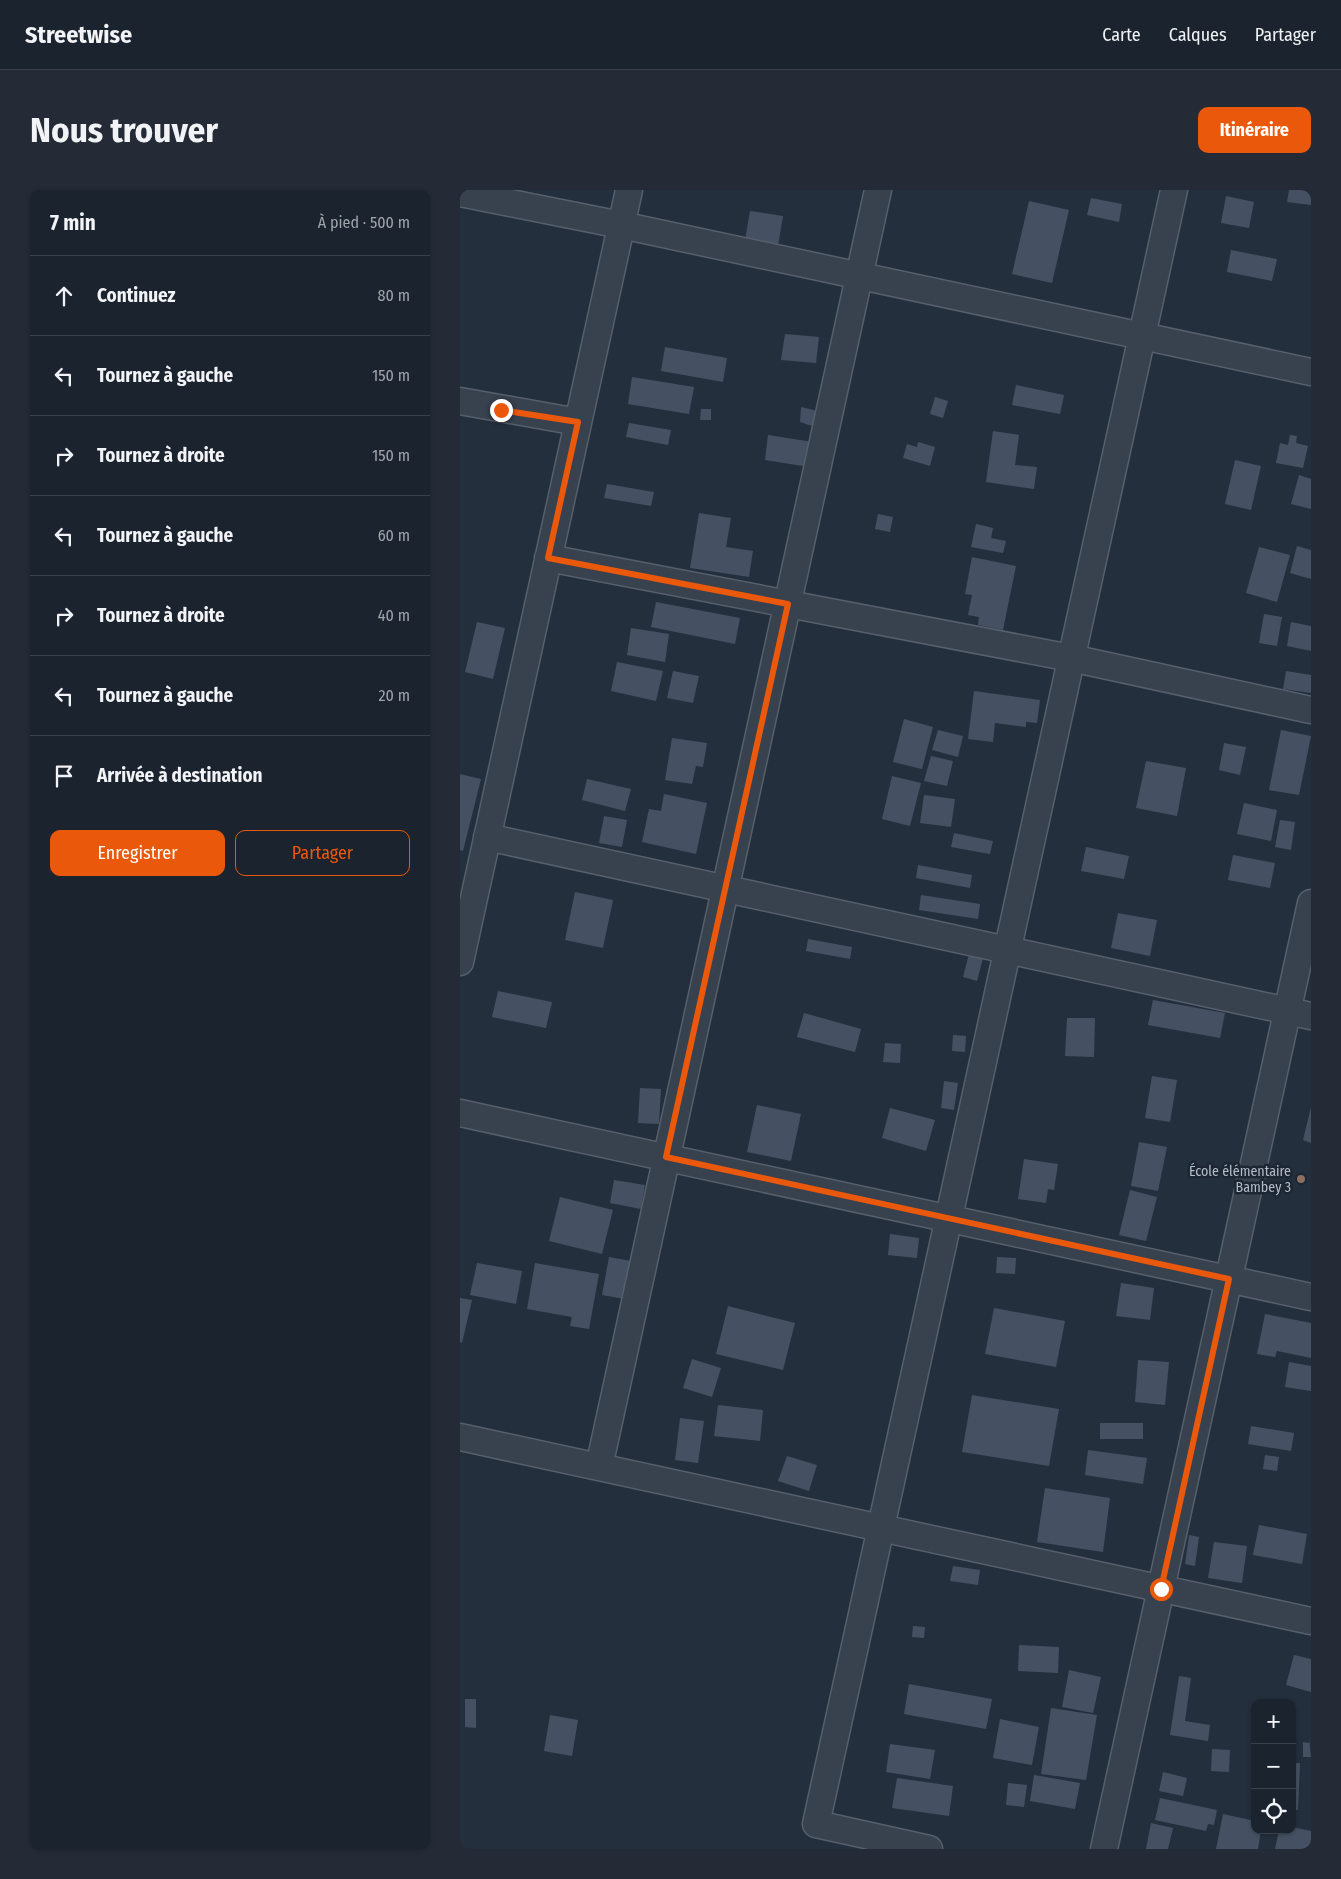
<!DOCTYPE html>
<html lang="fr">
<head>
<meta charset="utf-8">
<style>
	body { margin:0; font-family:"Fira Sans Condensed",sans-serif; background:#242b36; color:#f1f3f6 }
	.controls { position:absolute; right:15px; bottom:15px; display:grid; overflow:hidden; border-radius:10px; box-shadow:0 1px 4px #0004 }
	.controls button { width:45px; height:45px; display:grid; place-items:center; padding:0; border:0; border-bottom:1px solid #39404a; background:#1b232e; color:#f1f3f6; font:25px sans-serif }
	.stop { position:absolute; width:15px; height:15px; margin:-11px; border:4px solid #ea580c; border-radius:50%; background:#fff }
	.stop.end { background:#ea580c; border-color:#fff; box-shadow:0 1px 5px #0008 }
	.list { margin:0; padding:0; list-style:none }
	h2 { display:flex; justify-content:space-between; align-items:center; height:65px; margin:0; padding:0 20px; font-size:21px }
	h2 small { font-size:16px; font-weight:400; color:#a0a4aa }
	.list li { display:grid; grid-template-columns:32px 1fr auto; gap:15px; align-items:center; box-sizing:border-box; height:80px; padding:0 20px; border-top:1px solid #39404a }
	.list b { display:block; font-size:19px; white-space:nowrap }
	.list em { font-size:16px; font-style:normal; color:#a0a4aa }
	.actions { display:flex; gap:10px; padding:15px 20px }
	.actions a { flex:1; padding:11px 0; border:1px solid #ea580c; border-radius:10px; text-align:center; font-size:18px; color:#ea580c }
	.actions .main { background:#ea580c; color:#fff }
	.icon { flex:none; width:28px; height:28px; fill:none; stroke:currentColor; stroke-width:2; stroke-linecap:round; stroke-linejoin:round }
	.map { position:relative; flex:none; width:851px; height:1659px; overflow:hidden; border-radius:10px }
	header { display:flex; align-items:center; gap:30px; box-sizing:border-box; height:70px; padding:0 25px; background:#1b232e; border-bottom:1px solid #39404a }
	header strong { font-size:24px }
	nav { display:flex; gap:28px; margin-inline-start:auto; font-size:18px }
	.intro { display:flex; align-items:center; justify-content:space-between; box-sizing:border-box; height:120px; padding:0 30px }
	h1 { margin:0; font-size:35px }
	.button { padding:12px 22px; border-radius:10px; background:#ea580c; color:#fff; font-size:18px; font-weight:700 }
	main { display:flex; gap:30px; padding:0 30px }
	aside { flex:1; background:#1b232e; border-radius:10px; box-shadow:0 1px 4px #0004 }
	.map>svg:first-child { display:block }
	.building { fill:#455162 }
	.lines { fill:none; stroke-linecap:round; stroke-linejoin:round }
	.street-casing { stroke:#565f6c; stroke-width:29 }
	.street { stroke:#38414e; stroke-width:26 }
	.route { stroke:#ea580c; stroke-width:6 }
	.education-dot { fill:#8d6e63; stroke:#1d2633; stroke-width:2 }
	.labels { text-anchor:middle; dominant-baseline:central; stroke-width:5; stroke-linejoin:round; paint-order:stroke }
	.poi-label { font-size:14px; fill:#b4bcc9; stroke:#1d2633; text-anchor:end }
</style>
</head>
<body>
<header>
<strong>Streetwise</strong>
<nav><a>Carte</a><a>Calques</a><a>Partager</a></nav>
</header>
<div class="intro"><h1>Nous trouver</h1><a class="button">Itinéraire</a></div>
<main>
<aside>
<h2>7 min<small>À pied · 500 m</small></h2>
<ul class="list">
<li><svg class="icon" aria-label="ahead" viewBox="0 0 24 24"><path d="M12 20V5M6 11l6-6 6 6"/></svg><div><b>Continuez</b></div><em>80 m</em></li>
<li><svg class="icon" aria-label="left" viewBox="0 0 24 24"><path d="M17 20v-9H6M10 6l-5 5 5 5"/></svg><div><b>Tournez à gauche</b></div><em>150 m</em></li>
<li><svg class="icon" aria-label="right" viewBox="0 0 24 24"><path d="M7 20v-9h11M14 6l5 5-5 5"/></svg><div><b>Tournez à droite</b></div><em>150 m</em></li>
<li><svg class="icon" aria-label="left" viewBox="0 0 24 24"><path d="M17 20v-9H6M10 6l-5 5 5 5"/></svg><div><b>Tournez à gauche</b></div><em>60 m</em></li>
<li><svg class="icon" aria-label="right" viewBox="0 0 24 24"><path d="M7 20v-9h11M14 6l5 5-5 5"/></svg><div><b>Tournez à droite</b></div><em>40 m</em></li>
<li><svg class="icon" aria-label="left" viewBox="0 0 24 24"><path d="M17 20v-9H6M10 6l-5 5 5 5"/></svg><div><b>Tournez à gauche</b></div><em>20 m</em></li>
<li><svg class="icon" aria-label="arrive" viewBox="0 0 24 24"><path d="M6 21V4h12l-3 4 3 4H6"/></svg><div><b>Arrivée à destination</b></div></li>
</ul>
<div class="actions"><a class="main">Enregistrer</a><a>Partager</a></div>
</aside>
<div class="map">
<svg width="851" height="1659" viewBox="0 0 851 1659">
	<rect width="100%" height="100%" fill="#242f3e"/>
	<path class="building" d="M829,0H851V15L827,12Z
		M766,6L794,12L789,38L761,33Z
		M631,8L662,14L659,32L627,25Z
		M569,11L609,20L592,93L552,84Z
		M290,21L323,26L318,56L285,50Z
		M771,60L817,69L812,91L767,82Z
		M325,144L359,147L356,173L321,170Z
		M205,157L267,168L263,192L201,181Z
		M172,187L234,197L229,224L168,214Z
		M556,195L604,205L600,224L552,215Z
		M475,207L488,211L483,228L470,224Z
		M341,217L358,221L355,237L340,232Z
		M241,219H251V230H240Z
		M169,233L211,240L208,255L166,247Z
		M533,241L559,245L555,275L577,277L574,299L526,292Z
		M308,245L353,252L349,277L305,270Z
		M830,245L837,246L836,253L848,256L843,278L816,273L820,253L828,255Z
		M458,252L475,257L470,276L443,268L447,254L457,257Z
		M775,270L801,276L791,320L765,314Z
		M839,285L851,289V319L831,314Z
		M147,294L194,302L191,316L144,308Z
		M239,323L271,328L266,357L293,361L289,387L230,378Z
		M418,324L433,327L430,342L415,339Z
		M516,334L533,338L531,348L546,351L543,363L511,357Z
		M837,356L851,360V389L830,383Z
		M799,357L830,365L817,412L786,403Z
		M512,367L556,376L543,440L518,435L519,427L508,425L512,405L505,404Z
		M196,412L280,428L275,454L191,437Z
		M804,424L822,427L817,456L799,453Z
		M17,432L45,438L33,489L5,482Z
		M831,432L851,436V461L827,456Z
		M171,438L209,444L205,472L167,465Z
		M157,472L203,481L196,511L151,501Z
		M213,481L239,486L233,513L207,508Z
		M826,481L851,485V503L823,499Z
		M514,501L580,510L577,533L566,532V537L535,533L533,552L508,549Z
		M444,529L473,537L462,579L433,572Z
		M478,540L503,546L498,567L472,560Z
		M821,540L851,546L839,605L809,600Z
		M212,548L247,553L243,577L236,576L232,594L205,590Z
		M764,553L786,557L780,585L759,580Z
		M471,566L493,571L487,596L464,591Z
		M686,571L726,578L717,626L676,618Z
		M0,584L21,589L3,661L0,660Z
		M432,586L461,593L450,636L422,629Z
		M127,589L171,599L165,621L122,610Z
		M204,604L247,613L236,664L182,652L189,619L201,621Z
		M464,605L495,609L491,637L460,633Z
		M784,613L817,620L811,651L777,644Z
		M144,626L167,630L162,657L139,653Z
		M820,630L835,632L831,660L815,657Z
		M494,643L533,651L530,664L491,657Z
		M626,657L669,666L664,689L621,681Z
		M773,665L815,673L810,698L768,690Z
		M458,675L512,685L510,698L456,688Z
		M115,702L153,710L143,758L105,750Z
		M461,705L520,714L518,729L459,720Z
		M658,723L697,730L690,766L651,758Z
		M348,749L392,757L390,769L346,761Z
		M509,764L523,768L517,791L503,787Z
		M38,801L92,812L86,838L32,827Z
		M693,810L765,823L760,848L688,835Z
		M344,823L401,839L395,862L337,847Z
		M607,828H635L634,867L605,866Z
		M493,845L506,846L505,862L492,861Z
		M425,853L441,854L440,873L423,872Z
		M692,886L717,890L710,932L685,928Z
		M484,891L498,893L494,920L481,918Z
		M180,898L201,899L199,934L178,933Z
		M297,915L341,924L331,971L287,962Z
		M851,917V953L843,950Z
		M430,918L475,930L466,961L422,948Z
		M679,952L707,957L698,1001L671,996Z
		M564,969L598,974L594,1000L588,999L586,1013L558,1009Z
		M154,990L185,995L181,1019L150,1013Z
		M670,1000L697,1007L686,1051L659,1045Z
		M100,1007L153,1020L142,1064L89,1051Z
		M430,1044L459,1048L457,1068L428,1065Z
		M149,1067L177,1072L170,1110L142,1105Z
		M537,1067L556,1068L555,1084L536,1083Z
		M17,1073L62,1081L56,1114L10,1105Z
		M75,1073L139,1084L129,1139L110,1136L112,1127L67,1119Z
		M661,1093L694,1098L690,1130L656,1126Z
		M0,1108L12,1110L2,1153L0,1152Z
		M268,1116L335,1133L323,1180L256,1164Z
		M534,1118L605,1131L596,1177L525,1164Z
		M805,1124L851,1133V1168L817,1161L815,1167L797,1164Z
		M232,1169L261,1178L252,1207L223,1198Z
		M678,1170L709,1172L705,1215L675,1212Z
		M829,1172L851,1176V1201L825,1197Z
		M512,1205L599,1219L589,1276L502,1262Z
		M258,1215L303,1220L300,1251L254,1246Z
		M220,1228L244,1231L238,1273L215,1270Z
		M640,1233H683V1249H640Z
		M791,1236L834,1243L831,1261L788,1254Z
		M628,1260L687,1268L683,1294L625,1285Z
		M805,1265L819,1267L817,1281L803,1279Z
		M327,1266L357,1275L349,1301L318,1291Z
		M585,1298L650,1308L643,1362L577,1352Z
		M799,1335L847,1344L842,1374L793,1365Z
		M729,1345L739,1347L735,1376L725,1374Z
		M754,1352L787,1356L782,1393L748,1388Z
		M493,1376L520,1380L518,1395L490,1391Z
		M453,1436L465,1437L464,1448L452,1447Z
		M559,1455L599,1457L598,1483L558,1481Z
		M834,1465L851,1469V1502L826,1495Z
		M609,1480L641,1487L633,1523L602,1517Z
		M719,1486L731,1488L725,1531L750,1535L748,1551L710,1545Z
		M449,1494L532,1509L526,1539L444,1524Z
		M5,1509H16V1538L5,1537Z
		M591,1518L637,1525L626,1590L581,1584Z
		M90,1525L118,1530L112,1566L84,1561Z
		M540,1529L579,1537L572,1575L533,1568Z
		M849,1548L851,1567H843V1552L849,1553Z
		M430,1554L475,1560L470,1589L426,1582Z
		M752,1559L770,1560L769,1582L751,1581Z
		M832,1573H840L838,1620H832Z
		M703,1582L727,1588L723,1606L699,1601Z
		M574,1585L620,1593L615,1619L570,1611Z
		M437,1588L493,1596L489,1626L432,1618Z
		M548,1593L567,1595L564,1617L546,1615Z
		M700,1608L757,1620L754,1635L748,1634L746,1641L695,1630Z
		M763,1624L795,1631V1640H801L798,1659H756Z
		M691,1633L713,1638L708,1659H686Z
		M832,1637L851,1641V1659H815L819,1640H832Z"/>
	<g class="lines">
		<defs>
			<path id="street" d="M0,3L161,35L851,182
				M0,211L118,232
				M88,368L611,468L851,520
				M27,647L851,826
				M0,772L169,0
				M0,923L851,1107
				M0,1247L851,1431
				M139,1277L418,0
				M469,1659L356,1634L714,0
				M644,1659L851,713"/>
		</defs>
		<use href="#street" class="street-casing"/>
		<use href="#street" class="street"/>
	</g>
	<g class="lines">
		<path class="route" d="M41,220L118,232L88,368L328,414L206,967L769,1089L701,1399"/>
	</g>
	<circle class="education-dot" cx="841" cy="989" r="5"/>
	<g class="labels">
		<g class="poi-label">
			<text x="831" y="981">École élémentaire<tspan x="831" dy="16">Bambey 3</tspan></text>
		</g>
	</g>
</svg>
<div class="controls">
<button>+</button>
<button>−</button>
<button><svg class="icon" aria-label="locate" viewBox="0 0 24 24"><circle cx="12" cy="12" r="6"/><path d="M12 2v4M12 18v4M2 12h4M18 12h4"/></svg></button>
</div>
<div class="stop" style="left:701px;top:1399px"></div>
<div class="stop end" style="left:41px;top:220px"></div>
</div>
</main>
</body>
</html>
